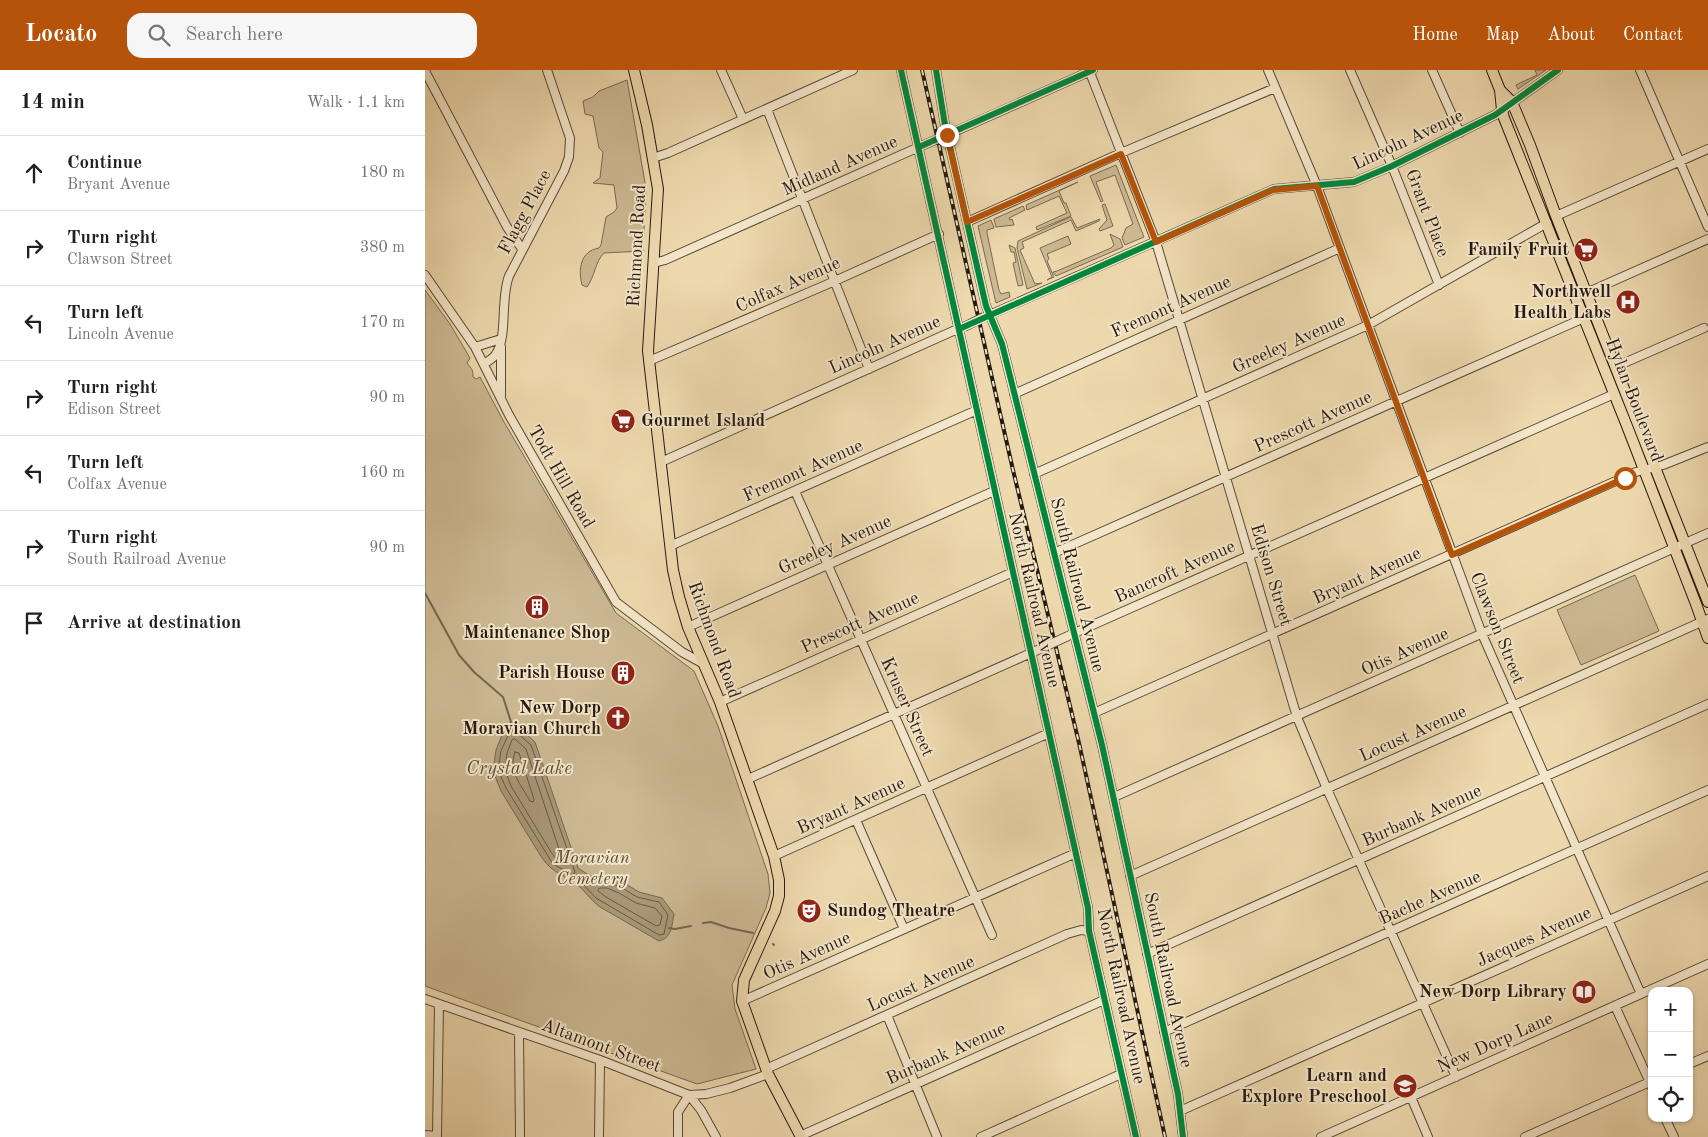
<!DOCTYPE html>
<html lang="en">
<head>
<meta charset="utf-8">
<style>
	body { margin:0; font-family:"Old Standard TT",serif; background:#f6f6f6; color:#202124 }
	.controls { position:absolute; right:15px; bottom:15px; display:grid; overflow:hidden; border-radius:10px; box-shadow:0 1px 4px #0004 }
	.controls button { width:45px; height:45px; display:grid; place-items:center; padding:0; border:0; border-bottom:1px solid #e0e0e0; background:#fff; color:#202124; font:25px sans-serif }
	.stop { position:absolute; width:15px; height:15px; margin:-11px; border:4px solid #b45309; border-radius:50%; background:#fff }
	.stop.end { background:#b45309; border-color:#fff; box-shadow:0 1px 5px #0008 }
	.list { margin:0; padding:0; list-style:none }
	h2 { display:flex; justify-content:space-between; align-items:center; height:65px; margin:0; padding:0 20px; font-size:21px }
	h2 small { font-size:16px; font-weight:400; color:#757577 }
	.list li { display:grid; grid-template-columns:32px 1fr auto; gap:15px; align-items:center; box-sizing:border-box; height:75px; padding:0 20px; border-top:1px solid #e0e0e0 }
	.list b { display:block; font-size:19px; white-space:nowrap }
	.list p { margin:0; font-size:16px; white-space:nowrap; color:#757577 }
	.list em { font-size:16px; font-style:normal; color:#757577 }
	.icon { flex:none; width:28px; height:28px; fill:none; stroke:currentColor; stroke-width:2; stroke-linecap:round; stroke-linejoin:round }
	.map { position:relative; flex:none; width:1283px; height:1067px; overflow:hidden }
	header { display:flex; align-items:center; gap:30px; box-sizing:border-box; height:70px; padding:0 25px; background:#b45309; color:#fff }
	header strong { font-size:24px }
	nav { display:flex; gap:28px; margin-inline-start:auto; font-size:18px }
	.search { width:350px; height:45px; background:#f6f6f6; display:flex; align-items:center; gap:12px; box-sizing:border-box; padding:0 18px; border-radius:15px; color:#757577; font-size:19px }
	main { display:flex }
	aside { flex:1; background:#fff }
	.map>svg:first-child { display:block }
	.green { fill:#ccb993; stroke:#796a52 }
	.water { fill:#aa9878; stroke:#75664e }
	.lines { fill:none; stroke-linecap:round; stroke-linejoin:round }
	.shore { stroke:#685944; stroke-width:1 }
	.stream { stroke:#75664e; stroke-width:2 }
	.minor-casing { stroke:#584a38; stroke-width:10 }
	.major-casing { stroke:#261a10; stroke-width:12 }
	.minor { stroke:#f4e6ca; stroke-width:8 }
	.major { stroke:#eed9ae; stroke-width:10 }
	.rail-casing { stroke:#261a10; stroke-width:4 }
	.rail { stroke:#f4e6ca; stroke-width:2; stroke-dasharray:5.5; stroke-linecap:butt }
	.minor-bridge-casing { stroke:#584a38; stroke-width:10; stroke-linecap:butt }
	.minor-bridge { stroke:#f4e6ca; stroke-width:8 }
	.cycleway-casing { stroke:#f4e6ca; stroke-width:9 }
	.cycleway { stroke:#00873e; stroke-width:6 }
	.route { stroke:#b45309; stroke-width:6 }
	.labels { text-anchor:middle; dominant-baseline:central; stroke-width:4; stroke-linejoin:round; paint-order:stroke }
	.street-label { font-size:18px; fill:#261a10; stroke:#f4e6ca }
	.poi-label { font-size:18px; font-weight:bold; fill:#261a10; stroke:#f4e6ca; text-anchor:end }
	.park-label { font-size:18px; font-style:italic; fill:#584a37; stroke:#f4e6ca }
	.water-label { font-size:19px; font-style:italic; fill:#5b4c3a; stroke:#f4e6ca }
</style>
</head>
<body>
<header>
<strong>Locato</strong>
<div class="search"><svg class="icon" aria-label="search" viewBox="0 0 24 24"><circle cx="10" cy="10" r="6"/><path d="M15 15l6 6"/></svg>Search here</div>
<nav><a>Home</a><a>Map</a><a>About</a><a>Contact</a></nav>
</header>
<main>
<aside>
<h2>14 min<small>Walk · 1.1 km</small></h2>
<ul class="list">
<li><svg class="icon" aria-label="ahead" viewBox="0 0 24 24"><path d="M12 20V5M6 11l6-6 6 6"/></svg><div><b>Continue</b><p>Bryant Avenue</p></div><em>180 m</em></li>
<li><svg class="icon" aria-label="right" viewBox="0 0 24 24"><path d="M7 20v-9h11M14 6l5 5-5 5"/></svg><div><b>Turn right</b><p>Clawson Street</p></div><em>380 m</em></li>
<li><svg class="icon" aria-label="left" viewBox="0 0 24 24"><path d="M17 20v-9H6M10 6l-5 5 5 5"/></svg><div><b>Turn left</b><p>Lincoln Avenue</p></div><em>170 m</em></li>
<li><svg class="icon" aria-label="right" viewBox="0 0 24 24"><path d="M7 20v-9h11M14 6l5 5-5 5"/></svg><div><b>Turn right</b><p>Edison Street</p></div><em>90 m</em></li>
<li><svg class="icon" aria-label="left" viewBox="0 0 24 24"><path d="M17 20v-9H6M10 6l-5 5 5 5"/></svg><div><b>Turn left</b><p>Colfax Avenue</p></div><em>160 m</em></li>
<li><svg class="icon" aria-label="right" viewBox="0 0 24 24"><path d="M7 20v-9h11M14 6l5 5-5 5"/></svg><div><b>Turn right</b><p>South Railroad Avenue</p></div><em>90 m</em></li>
<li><svg class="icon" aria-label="arrive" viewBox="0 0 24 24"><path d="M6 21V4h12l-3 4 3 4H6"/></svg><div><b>Arrive at destination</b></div></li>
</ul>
</aside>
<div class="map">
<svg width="1283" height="1067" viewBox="0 0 1283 1067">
	<rect width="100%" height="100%" fill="#eed9ae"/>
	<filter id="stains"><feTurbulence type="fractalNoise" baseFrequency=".004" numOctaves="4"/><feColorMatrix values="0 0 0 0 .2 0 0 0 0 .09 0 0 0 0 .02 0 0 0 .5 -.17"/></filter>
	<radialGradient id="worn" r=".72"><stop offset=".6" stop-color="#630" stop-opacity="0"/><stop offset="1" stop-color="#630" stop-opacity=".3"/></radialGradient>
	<path class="green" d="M1110,0H1121L1093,19L1091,15L1112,5Z
		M202,10L221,118L218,181L179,183C170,192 170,206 162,217L157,215C153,200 155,181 174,178L176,175L181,147L189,142L192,138L189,115L168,113L175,108L178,82L174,78L168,46L160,44L158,31L168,27L174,21Z
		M691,95L719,167L700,175L697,168L701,158L708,154L690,105L671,112L678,131L676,132L665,106Z
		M653,112L634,121L639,133H641L646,146L612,160L611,157L642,143L634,126L602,140L601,135Z
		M680,134L688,156L675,161L674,159L682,150L677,135Z
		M598,136L600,140L584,148L585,150L587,149L589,155L571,157L569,149Z
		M645,147H646L652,158L675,149L674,151L651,161L646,150L597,172L599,178L595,180L610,214L617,213L602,219L592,178L593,171Z
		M566,150L569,158L562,160V163L574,220L576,224L584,222L585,227L571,233L553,156Z
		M685,164L695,169L698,177L631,206L628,202L632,201L686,178L689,175Z
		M643,166L646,174L622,184L624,189L622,191L629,207L622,210L627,207L615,178Z
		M584,175L590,178L598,215L593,216L588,193L591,192L589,182H586Z
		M0,220L25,254L45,288L42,293C47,300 48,299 48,307L51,309L55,307L79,352L191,543L269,601L293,656L343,804L345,823L341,838L307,915L310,939L331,999L272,1014L0,916Z
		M1210,505L1234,561L1156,595L1132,540Z"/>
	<path class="water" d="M86,651L110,672L153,798L165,806L184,807L199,813L214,822L237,828L249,844C247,855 247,868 234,871L175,837C167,831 162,824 155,817C141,805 129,805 117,788L76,721L68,701L71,680L77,665Z"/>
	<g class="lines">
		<path class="shore" d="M86,660H89L106,675L150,802L148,805L128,794L81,718L73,700L76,681Z
			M90,669L101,679L137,788L135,791L132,790L126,782L86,716L80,700L82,683L87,670Z
			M90,682L94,683L109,729L108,732L105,731C96,715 83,701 90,682Z
			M157,809L183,812L197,818L212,827L234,832L243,845L239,864L234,865L171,828L156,812Z
			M175,818H182L194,823L211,833L230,838L237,846L235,855L231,856L181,827L173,821Z"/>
		<path class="stream" d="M0,523L34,585L49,602L78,627L86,652
			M278,853L286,852L304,858L328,863
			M244,858L250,859L266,856
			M348,874L349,875"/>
		<defs>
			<path id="minor" d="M296,0L318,49
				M476,0L663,838L664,861L711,1067
				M511,0L520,55L561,236L577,274L677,675L753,1024L758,1067
				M664,0L731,172L872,647L902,719L1031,1007
				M843,0L892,116L1057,564L1216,924
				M925,0L967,96L1014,215
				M1007,0L1035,63
				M1215,0L1283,157
				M0,1L82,157L97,179
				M342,39L444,299
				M522,65L668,0
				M228,88L243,83L428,0
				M1131,146L1283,79
				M542,152L696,83L850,18
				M229,193L240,190L494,77
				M0,205L50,277L84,345L191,532L257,582L277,593
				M1161,223L1283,169
				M560,247L849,119L929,112L967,96L1070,45L1133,0
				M50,277L76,269
				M224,291L403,214L514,164
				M59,294C63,291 68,289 71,284C83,266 75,229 84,206L139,101L144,87L145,68L122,0
				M1190,297L1279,258
				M589,324L915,178
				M76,326V277
				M236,392L537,257
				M609,404L943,255L1122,153
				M370,421L567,865
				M245,476L552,340
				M629,483L1159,248
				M263,557L569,421
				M645,565L1189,324
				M295,632L588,502
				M669,643L1211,402L1238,395L1283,377
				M323,709L615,579
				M689,727L1283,463
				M431,750L479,859
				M349,786L624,663
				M705,806L1283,549
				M722,884L1283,634
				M0,929L175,990L264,1025L281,1024L305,1018L343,1004
				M317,931L651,783
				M1190,936L1227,1017
				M462,945L512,1067
				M94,962L95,1067
				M739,962L1283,720
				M1264,994L1283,986
				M341,999L642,864L656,860L664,861
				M986,1027L1003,1067
				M755,1041L1283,806
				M1240,1048L1249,1067
				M0,1065L12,1066
				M375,1066L679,930
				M12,1067L14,934
				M174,1067L175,990
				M253,1067V1042L264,1025L276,1040L291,1067
				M556,1067L696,1004
				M896,1067L1283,894
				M1100,1067L1227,1011"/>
			<path id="major" d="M209,0L222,55L233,119L223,281L248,500L254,527L263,557L295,632L349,786L354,810V826L350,841L319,910L317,931L343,1004L376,1067
				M1067,0L1075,20L1077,40L1079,48L1202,356L1271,534L1283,568
				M1075,20L1087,32L1105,75L1131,146L1283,532"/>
		</defs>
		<use href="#minor" class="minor-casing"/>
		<use href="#major" class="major-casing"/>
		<use href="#minor" class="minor"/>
		<use href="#major" class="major"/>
		<defs>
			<path id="rail" d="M497,0L588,400L654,673L740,1067"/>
		</defs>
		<use href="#rail" class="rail-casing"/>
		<use href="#rail" class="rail"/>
		<defs>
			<path id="minor-bridge" d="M494,77L522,65
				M539,257L559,247
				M615,579L643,566"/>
		</defs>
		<use href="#minor-bridge" class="minor-bridge-casing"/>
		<use href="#minor-bridge" class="minor-bridge"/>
		<defs>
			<path id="cycleway" d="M476,0L663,838L664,861L711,1067
				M511,0L520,55L561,236L577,274L677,675L753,1024L758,1067
				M494,77L668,0
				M534,259L849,119L929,112L967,96L1070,45L1133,0"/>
		</defs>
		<use href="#cycleway" class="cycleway-casing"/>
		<use href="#cycleway" class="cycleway"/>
	</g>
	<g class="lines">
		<path class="route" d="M522,65L542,152L696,84L731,172L848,120L892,116L1027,485L1200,408"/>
	</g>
	<defs>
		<symbol id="supermarket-disc" viewBox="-11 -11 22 22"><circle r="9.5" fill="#8f2418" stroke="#f4e6ca"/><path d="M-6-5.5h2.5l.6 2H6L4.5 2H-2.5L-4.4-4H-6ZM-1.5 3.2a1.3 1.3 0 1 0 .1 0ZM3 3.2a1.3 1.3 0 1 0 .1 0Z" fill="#fff"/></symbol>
		<symbol id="hospital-disc" viewBox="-11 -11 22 22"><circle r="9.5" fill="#8f2418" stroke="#f4e6ca"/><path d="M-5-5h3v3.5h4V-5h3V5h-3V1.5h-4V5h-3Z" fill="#fff"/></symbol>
		<symbol id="building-disc" viewBox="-11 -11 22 22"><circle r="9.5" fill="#8f2418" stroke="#f4e6ca"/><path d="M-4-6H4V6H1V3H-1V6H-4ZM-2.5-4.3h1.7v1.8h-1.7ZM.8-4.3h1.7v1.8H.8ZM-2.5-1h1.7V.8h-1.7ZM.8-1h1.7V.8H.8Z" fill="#fff"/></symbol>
		<symbol id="church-disc" viewBox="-11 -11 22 22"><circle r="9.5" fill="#8f2418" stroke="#f4e6ca"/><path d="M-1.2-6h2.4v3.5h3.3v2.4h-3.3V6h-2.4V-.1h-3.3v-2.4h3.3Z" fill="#fff"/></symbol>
		<symbol id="theatre-disc" viewBox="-11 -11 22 22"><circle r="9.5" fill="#8f2418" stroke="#f4e6ca"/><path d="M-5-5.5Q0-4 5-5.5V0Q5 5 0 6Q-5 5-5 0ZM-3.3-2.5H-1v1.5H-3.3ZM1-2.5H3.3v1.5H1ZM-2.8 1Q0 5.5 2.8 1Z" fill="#fff"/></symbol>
		<symbol id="library-disc" viewBox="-11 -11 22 22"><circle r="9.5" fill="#8f2418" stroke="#f4e6ca"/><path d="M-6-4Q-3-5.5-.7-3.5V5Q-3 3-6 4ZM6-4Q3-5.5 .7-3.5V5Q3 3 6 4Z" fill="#fff"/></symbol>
		<symbol id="school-disc" viewBox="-11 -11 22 22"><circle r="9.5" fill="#8f2418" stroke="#f4e6ca"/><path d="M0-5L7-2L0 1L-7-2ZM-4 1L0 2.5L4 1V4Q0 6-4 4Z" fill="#fff"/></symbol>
	</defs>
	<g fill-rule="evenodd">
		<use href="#supermarket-disc" x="1147" y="166" width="28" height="28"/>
		<use href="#hospital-disc" x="1189" y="218" width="28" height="28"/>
		<use href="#supermarket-disc" x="184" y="337" width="28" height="28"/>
		<use href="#building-disc" x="98" y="523" width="28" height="28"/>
		<use href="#building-disc" x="184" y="589" width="28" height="28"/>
		<use href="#church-disc" x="179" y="634" width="28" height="28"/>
		<use href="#theatre-disc" x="370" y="827" width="28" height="28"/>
		<use href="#library-disc" x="1145" y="908" width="28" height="28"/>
		<use href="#school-disc" x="966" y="1002" width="28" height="28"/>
	</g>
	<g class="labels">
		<g class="street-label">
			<text transform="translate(983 70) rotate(-25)">Lincoln Avenue</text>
			<text transform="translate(415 96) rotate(-24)">Midland Avenue</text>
			<text transform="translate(100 142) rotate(-62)">Flagg Place</text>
			<text transform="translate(1002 143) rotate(69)">Grant Place</text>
			<text transform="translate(212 176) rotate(-87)">Richmond Road</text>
			<text transform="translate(363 215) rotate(-24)">Colfax Avenue</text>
			<text transform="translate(746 237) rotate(-24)">Fremont Avenue</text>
			<text transform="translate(864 274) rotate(-24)">Greeley Avenue</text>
			<text transform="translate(460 275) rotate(-24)">Lincoln Avenue</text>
			<text transform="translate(1209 330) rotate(69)">Hylan Boulevard</text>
			<text transform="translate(888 352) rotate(-24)">Prescott Avenue</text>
			<text transform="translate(378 401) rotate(-24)">Fremont Avenue</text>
			<text transform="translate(136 407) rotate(60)">Todt Hill Road</text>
			<text transform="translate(410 475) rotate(-24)">Greeley Avenue</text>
			<text transform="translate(750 502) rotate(-24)">Bancroft Avenue</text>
			<text transform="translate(846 505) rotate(73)">Edison Street</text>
			<text transform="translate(942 506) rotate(-24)">Bryant Avenue</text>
			<text transform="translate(652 515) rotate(76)">South Railroad Avenue</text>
			<text transform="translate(609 530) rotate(77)">North Railroad Avenue</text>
			<text transform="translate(435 553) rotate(-24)">Prescott Avenue</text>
			<text transform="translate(1072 558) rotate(68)">Clawson Street</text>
			<text transform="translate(289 570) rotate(70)">Richmond Road</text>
			<text transform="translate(980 582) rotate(-24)">Otis Avenue</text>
			<text transform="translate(482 637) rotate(66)">Kruser Street</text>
			<text transform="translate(988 664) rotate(-24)">Locust Avenue</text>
			<text transform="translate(426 736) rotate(-24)">Bryant Avenue</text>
			<text transform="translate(997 746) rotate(-24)">Burbank Avenue</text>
			<text transform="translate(1005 828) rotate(-24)">Bache Avenue</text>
			<text transform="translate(1109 867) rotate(-24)">Jacques Avenue</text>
			<text transform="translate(382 886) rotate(-24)">Otis Avenue</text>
			<text transform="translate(743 910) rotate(78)">South Railroad Avenue</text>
			<text transform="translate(496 914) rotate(-24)">Locust Avenue</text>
			<text transform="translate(696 926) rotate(78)">North Railroad Avenue</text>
			<text transform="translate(1070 973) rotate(-24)">New Dorp Lane</text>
			<text transform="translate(176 976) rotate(20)">Altamont Street</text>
			<text transform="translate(521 984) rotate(-24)">Burbank Avenue</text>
		</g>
		<g class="poi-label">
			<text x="1144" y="180">Family Fruit</text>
			<text x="1186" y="222">Northwell<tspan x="1186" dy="21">Health Labs</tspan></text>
			<text x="216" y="351" text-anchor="start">Gourmet Island</text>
			<text x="112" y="563" text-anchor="middle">Maintenance Shop</text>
			<text x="180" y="603">Parish House</text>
			<text x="176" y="638">New Dorp<tspan x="176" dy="21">Moravian Church</tspan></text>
			<text x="402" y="841" text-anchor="start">Sundog Theatre</text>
			<text x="1142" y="922">New Dorp Library</text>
			<text x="962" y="1006">Learn and<tspan x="962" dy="21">Explore Preschool</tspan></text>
		</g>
		<g class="park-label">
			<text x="167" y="788">Moravian<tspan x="167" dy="21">Cemetery</tspan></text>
		</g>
		<g class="water-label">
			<text x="94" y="699">Crystal Lake</text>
		</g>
	</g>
	<rect width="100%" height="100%" filter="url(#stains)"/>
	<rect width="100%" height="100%" fill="url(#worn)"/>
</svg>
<div class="controls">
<button>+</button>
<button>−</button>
<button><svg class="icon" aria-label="locate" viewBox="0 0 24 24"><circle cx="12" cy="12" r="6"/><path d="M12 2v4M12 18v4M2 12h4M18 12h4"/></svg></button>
</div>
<div class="stop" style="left:1200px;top:408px"></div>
<div class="stop end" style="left:522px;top:65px"></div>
</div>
</main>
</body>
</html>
